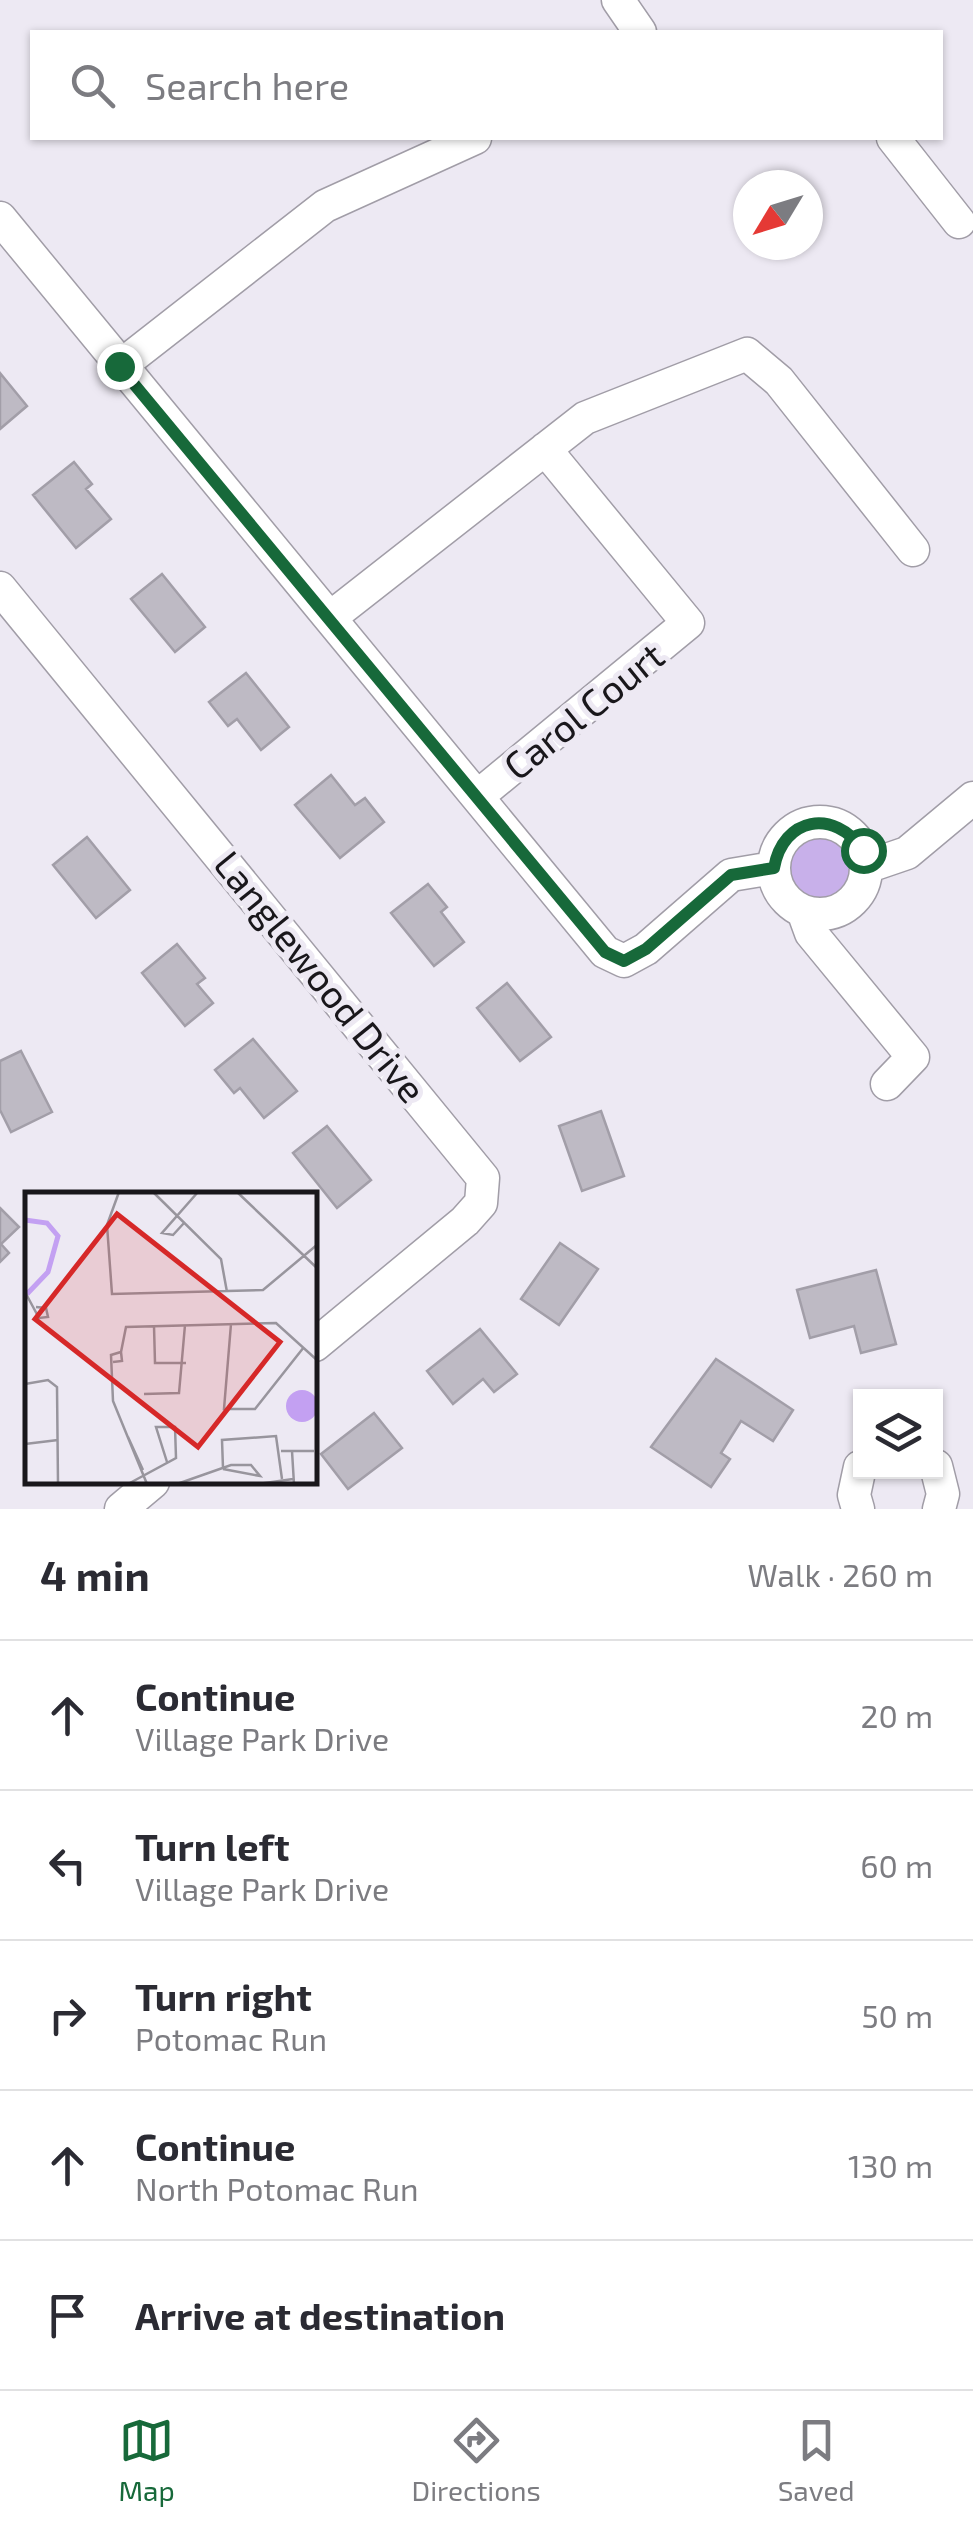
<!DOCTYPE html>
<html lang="en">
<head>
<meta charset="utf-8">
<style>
	body { margin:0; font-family:"Exo 2",sans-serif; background:#f2f2f3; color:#2b2b33 }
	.controls { position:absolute; right:30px; bottom:30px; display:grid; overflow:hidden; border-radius:0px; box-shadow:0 2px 8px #0004 }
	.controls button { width:90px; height:90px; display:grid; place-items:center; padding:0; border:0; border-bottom:2px solid #e1e1e2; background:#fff; color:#2b2b33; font:50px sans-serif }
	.compass { position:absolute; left:733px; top:170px; width:90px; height:90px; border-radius:50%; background:#fff; box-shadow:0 2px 8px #0004; rotate:232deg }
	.stop { position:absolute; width:30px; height:30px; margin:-22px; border:8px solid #17693a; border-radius:50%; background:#fff }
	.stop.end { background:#17693a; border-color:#fff; box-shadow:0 2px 10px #0008 }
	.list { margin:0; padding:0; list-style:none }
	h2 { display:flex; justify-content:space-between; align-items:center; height:130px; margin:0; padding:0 40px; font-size:42px }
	h2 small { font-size:32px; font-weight:400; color:#7c7c81 }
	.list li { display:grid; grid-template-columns:65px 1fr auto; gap:30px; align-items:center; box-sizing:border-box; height:150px; padding:0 40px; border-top:2px solid #e1e1e2 }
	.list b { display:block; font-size:38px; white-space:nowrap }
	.list p { margin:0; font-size:32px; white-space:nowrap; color:#7c7c81 }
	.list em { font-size:32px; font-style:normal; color:#7c7c81 }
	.icon { flex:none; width:55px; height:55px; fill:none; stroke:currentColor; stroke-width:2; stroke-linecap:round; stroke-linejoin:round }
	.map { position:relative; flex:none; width:973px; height:1509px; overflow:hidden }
	.search { position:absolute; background:#fff; box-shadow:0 2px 8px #0004; left:30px; right:30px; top:30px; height:110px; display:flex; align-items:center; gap:25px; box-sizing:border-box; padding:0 35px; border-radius:0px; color:#7c7c81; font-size:38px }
	.sheet { height:880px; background:#fff }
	nav { display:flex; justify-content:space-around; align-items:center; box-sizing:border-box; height:140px; border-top:2px solid #e1e1e2; background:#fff; font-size:28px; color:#7c7c81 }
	nav a { display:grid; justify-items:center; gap:5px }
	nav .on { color:#17693a }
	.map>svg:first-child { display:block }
	.green { fill:#c8b0ea }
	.building { fill:#bebac4; stroke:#a29ea8; stroke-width:2.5 }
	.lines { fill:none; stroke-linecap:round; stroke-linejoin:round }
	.minor-casing { stroke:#a19da7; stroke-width:35 }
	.minor { stroke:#fff; stroke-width:32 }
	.route { stroke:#17693a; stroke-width:12 }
	.labels { text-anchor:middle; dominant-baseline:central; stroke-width:10; stroke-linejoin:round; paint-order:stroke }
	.street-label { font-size:38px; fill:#19171b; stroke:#ede9f3 }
	.inset-river { fill:none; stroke:#c3a0f2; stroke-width:5 }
	.inset-road { fill:none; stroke:#98959d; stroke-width:2.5 }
	.view { fill:#d62828; fill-opacity:0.15; stroke:#d62828; stroke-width:5 }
	.inset-edge { fill:none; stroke:#19171b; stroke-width:5 }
</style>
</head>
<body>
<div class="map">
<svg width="973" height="1509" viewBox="0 0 973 1509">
	<rect width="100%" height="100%" fill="#ede9f3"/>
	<path class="green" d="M786 867a34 34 0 1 1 68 0a34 34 0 1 1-68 0Z"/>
	<path class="building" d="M0,373L27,406L0,429Z
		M74,462L92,484L86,489L111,519L76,548L33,495Z
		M162,574L205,627L175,652L131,599Z
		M246,673L289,727L261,750L237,719L228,726L209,702Z
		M331,775L355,805L365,798L384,822L340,858L295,805Z
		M87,837L130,890L96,918L53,865Z
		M428,884L447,907L441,912L464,942L434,966L391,913Z
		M177,944L205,978L197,984L213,1003L185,1026L142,973Z
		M507,983L551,1037L520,1061L477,1008Z
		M253,1039L297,1091L264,1118L240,1088L234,1093L215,1070Z
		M21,1051L52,1112L11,1132L0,1110V1061Z
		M601,1111L624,1176L582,1191L559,1126Z
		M327,1126L371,1180L337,1208L293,1153Z
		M0,1208L19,1227L1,1244L9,1253L0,1262Z
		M560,1243L598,1269L559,1325L521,1299Z
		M876,1270L896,1344L861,1353L854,1326L810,1338L797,1290Z
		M480,1329L517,1374L494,1392L483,1379L453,1404L427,1371Z
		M716,1359L793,1410L773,1441L741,1421L721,1453L730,1459L711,1487L651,1447Z
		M374,1413L402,1448L348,1489L321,1454Z"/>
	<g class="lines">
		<defs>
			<path id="minor" d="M618,0L640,32
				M893,138L959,222
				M0,218L605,952L624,961L646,949L731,875L773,868
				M119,367L325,206L475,138
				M0,588L483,1178L481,1203L465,1221L315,1345
				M331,617L585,418L747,354L779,381L913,550
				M478,796L688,623L545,449
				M774 868a46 46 0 1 1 92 0a46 46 0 1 1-92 0Z
				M866,867L907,853L973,798
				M803,911L811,933L913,1057L887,1084
				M936,1466L943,1494L939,1509
				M121,1509L153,1482
				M858,1509L854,1495L860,1467"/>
		</defs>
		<use href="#minor" class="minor-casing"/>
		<use href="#minor" class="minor"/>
	</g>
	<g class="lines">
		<path class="route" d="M119,366L605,952L624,961L646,949L731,875L774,868C783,817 834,808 863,850"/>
	</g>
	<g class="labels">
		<g class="street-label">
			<text transform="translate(583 710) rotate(-39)">Carol Court</text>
			<text transform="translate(321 976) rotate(51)">Langlewood Drive</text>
		</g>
	</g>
	<g transform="translate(25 1192)">
		<rect width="292" height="292" fill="#ede9f3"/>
		<path d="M261 214a16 16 0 1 1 32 0a16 16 0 1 1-32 0Z" fill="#c3a0f2"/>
		<path class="inset-river" d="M0,28L22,31L33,44L23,80L2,102"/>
		<path class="inset-road" d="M94,0L82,33L87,102L238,98L293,52M128,0L196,67L202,100M212,0L293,77M159,31L148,43L137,41L173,0M0,100L14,126L23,125L21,116L11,115M206,132L199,217H230L279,155M129,134L130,171H161M96,160L101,135L251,131L293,169M88,170L97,169L96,160L86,163L88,209L122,292M0,192L23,188L32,195L33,292M119,202L154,201L160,133M103,245L118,278M0,252L33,248M256,259H289M267,259L269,292M198,276L197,248L251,244L257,287M103,292L151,266L150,235H131L142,270M152,292L206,273H226L235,284L198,277M233,292L268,287"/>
		<path class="view" d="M92,22L255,150L173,255L10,127Z"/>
		<rect width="292" height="292" class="inset-edge"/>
	</g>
</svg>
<div class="controls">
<button><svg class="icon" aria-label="layers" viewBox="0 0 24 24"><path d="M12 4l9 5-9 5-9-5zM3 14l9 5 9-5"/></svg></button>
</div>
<svg class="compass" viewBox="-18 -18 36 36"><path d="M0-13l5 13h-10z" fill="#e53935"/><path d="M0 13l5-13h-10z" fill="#7c7c81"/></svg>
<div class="stop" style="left:863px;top:850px"></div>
<div class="stop end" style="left:119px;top:366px"></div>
<div class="search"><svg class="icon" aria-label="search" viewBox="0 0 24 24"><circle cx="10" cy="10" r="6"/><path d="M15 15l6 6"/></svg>Search here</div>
</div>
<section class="sheet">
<h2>4 min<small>Walk · 260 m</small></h2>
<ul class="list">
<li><svg class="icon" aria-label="ahead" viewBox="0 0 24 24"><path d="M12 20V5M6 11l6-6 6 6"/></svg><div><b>Continue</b><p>Village Park Drive</p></div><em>20 m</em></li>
<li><svg class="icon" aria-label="left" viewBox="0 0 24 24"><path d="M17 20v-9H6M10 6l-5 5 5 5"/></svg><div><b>Turn left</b><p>Village Park Drive</p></div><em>60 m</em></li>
<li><svg class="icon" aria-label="right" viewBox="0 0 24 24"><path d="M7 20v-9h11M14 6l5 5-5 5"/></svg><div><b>Turn right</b><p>Potomac Run</p></div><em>50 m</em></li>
<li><svg class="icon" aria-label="ahead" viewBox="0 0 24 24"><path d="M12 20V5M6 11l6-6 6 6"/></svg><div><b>Continue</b><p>North Potomac Run</p></div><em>130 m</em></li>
<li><svg class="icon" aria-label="arrive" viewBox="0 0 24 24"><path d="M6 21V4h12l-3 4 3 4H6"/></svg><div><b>Arrive at destination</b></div></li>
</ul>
</section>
<nav>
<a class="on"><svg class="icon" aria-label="map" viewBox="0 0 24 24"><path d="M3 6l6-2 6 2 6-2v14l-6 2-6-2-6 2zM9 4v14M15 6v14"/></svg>Map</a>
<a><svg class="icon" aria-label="directions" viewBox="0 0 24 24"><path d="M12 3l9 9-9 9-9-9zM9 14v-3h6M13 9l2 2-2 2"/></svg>Directions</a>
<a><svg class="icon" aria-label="saved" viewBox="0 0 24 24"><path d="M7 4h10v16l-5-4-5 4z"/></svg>Saved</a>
</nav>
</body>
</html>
